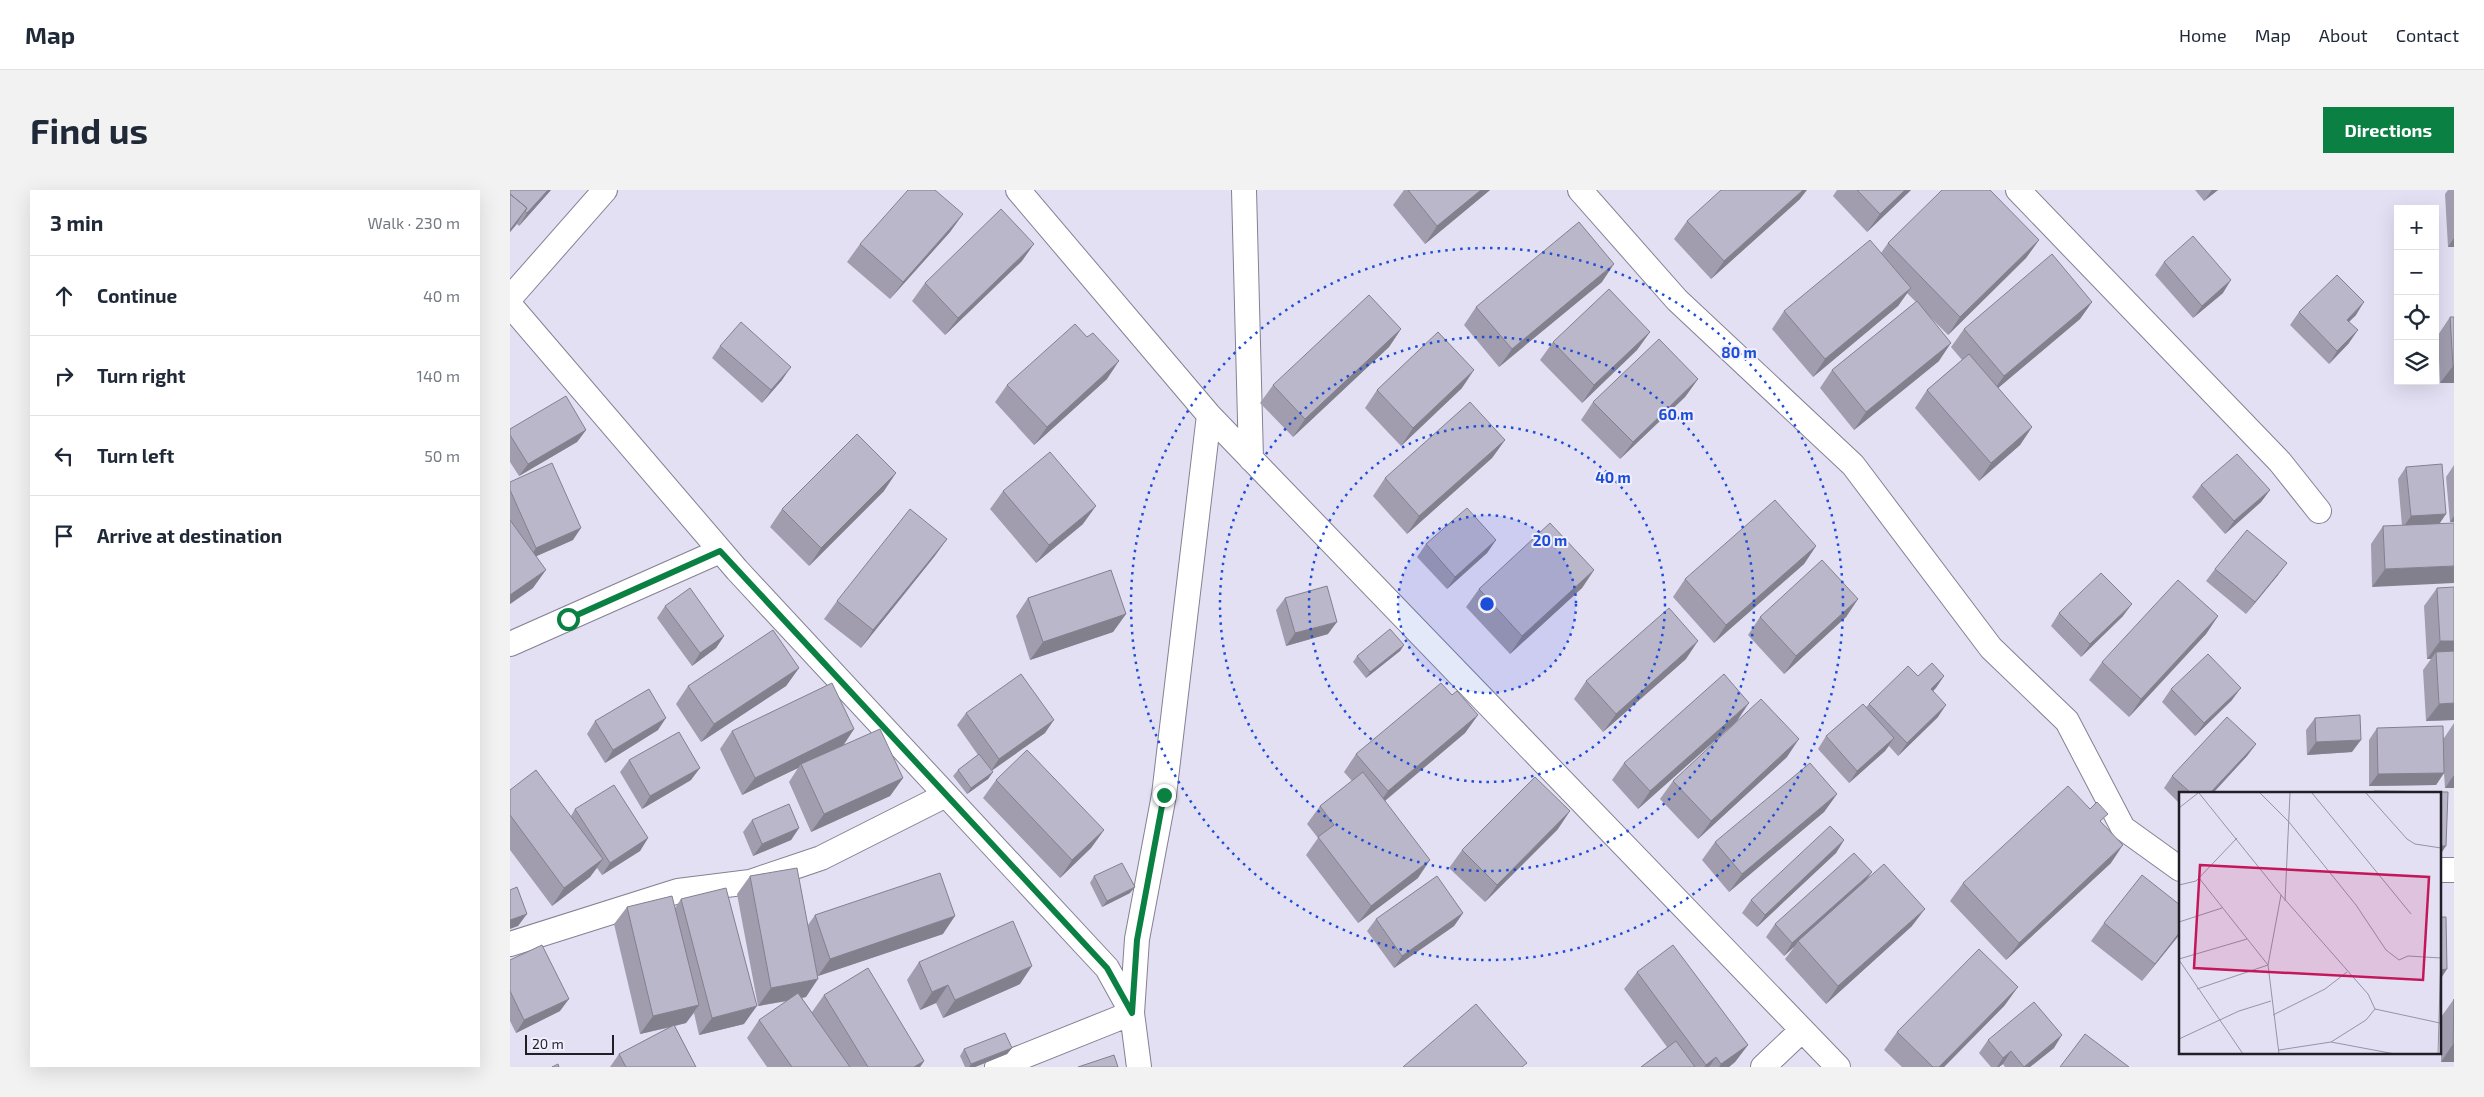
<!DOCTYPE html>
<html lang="en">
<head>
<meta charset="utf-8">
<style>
	body { margin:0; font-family:"Exo 2",sans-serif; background:#f2f2f3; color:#1f2937 }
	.controls { position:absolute; right:15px; top:15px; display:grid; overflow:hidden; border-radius:0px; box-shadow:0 5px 20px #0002 }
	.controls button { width:45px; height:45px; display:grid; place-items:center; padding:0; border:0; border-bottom:1px solid #e0e1e3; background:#fff; color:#1f2937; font:25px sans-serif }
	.scale { position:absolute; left:15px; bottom:12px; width:89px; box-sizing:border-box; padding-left:5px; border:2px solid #211f26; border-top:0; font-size:14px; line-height:18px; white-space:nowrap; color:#211f26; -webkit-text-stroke:4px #f1eefe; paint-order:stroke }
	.stop { position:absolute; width:15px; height:15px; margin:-11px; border:4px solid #0b8043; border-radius:50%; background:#fff }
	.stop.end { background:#0b8043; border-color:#fff; box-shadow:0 1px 5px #0008 }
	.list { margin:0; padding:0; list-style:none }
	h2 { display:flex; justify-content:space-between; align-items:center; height:65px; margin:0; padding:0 20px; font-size:21px }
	h2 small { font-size:16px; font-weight:400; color:#747a83 }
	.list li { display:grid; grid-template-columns:32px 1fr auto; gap:15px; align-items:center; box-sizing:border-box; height:80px; padding:0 20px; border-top:1px solid #e0e1e3 }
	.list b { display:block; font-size:19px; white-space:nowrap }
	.list em { font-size:16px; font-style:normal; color:#747a83 }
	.icon { flex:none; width:28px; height:28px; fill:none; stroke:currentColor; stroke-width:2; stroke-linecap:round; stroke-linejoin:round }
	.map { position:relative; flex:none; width:1944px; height:877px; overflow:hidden; border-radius:0px }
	header { display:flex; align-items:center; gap:30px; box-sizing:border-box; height:70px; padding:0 25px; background:#fff; border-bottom:1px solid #e0e1e3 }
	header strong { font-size:24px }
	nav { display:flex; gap:28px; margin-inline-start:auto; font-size:18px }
	.intro { display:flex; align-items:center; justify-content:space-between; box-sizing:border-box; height:120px; padding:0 30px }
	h1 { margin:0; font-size:35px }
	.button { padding:12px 22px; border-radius:0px; background:#0b8043; color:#fff; font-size:18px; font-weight:700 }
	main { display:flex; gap:30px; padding:0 30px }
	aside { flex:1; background:#fff; border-radius:0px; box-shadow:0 5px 20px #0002 }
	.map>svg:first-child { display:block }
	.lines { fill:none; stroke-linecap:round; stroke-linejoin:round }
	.minor-casing { stroke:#848193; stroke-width:26 }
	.minor { stroke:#fff; stroke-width:24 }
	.wall { fill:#a19daf }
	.shaded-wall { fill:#83808e }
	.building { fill:#bbb7cb; stroke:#83808e }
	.route { stroke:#0b8043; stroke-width:6 }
	.ring { fill:none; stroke:#1d4ed8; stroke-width:2.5; stroke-dasharray:2.5 5 }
	.inset-road { fill:none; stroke:#9693a2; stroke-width:1 }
	.view { fill:#c2185b; fill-opacity:0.15; stroke:#c2185b; stroke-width:2.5 }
	.inset-edge { fill:none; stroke:#211f26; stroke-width:2.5 }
	.centre { fill:#1d4ed8; stroke:#f1eefe; stroke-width:2.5 }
	.ring-label { font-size:15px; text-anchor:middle; font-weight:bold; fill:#1d4ed8; stroke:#f1eefe; stroke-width:4; stroke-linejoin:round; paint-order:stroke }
</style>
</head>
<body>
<header>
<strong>Map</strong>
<nav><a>Home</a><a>Map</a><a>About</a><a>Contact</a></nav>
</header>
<div class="intro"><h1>Find us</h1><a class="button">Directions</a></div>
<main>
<aside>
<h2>3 min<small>Walk · 230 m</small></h2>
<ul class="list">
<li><svg class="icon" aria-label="ahead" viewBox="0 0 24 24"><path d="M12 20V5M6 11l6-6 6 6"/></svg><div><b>Continue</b></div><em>40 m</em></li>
<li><svg class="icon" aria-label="right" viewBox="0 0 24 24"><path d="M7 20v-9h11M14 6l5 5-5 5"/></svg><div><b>Turn right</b></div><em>140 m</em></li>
<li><svg class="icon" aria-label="left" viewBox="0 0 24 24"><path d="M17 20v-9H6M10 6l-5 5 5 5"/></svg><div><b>Turn left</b></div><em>50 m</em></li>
<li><svg class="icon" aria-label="arrive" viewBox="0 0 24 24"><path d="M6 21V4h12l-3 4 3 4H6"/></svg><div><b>Arrive at destination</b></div></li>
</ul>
</aside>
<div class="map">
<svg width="1944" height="877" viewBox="0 0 1944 877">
	<rect width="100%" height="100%" fill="#e4e0f4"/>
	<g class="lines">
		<defs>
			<path id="minor" d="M508,0L699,225L1328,877
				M734,0L741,269
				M1070,0L1167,110L1343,275L1481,458L1557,531L1613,638L1670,679
				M1508,0L1770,272L1809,321
				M0,108L95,0
				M0,115L227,380L597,778L622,823L487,877
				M0,454L210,361
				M1930,680H1944
				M0,754L168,701L240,692L311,668L436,605
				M629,877L622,823L627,749L654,605L699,225
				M1253,877L1292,840"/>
		</defs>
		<use href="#minor" class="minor-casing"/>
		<use href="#minor" class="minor"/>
	</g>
	<path class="wall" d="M0,0H41L9,36L7,34L0,42Z
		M894,0H980L915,54L883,15Z
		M1327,0H1401L1357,42L1323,6Z
		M1685,0H1708L1694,11Z
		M1938,0H1944V57H1938L1935,4Z
		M1290,9L1201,89L1164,49L1177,31Z
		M453,24L440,42L380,109L337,72L350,54Z
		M1529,50L1516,68L1438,145L1417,124L1429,171L1344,240L1310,198L1322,180L1406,112L1397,103L1388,116L1303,187L1262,139L1274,121L1371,63L1378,53Z
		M512,71L435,145L402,111L415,93Z
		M1654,72L1713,103L1683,128L1645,85Z
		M1092,92L989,177L954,135L966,117Z
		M1582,112L1570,129L1488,198L1522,237L1510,255L1469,291L1405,218L1417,200L1452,170L1441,157L1454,139Z
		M1789,122L1846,125L1839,132V153L1819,174L1780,135Z
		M1940,127H1944V193H1930L1928,145Z
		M891,139L879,157L783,247L750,213L763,195Z
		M1140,142L1127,160L1072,213L1030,170L1043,152Z
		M210,156L272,190L252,213L202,168Z
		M597,189L524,255L485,212L497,195Z
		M1188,189L1175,207L1110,269L1071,230L1083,212Z
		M952,198L891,256L855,218L867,200Z
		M0,239L76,240L67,252L9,286L0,272Z
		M995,250L982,268L897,344L863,306L875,288Z
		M1944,275V332H1940L1936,287Z
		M1896,277L1936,324L1862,397L1861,354L1873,336H1892L1888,289Z
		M0,292L63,350L26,366L23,398L0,414Z
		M1691,295L1760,300L1751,312L1715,344L1682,307Z
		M374,301L299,376L260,337L272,319Z
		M493,301L573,334L526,373L480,319Z
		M437,349L424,367L351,458L314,429L327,411Z
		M986,350L977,363L937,399L907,367L916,354Z
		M1306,356L1294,374L1204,453L1163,407L1175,389Z
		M1705,379L1768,385L1736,424L1696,391Z
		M1084,380L1072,398L1000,464L956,417L969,399Z
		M1927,398L1944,530L1916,531L1913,480L1921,469H1917L1914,416Z
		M518,408L616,424L603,442L520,470L506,426Z
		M775,408L818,444L776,456L766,420Z
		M1348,409L1336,427L1274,484L1238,445L1250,427Z
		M155,416L214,446L206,458L182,476L147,428Z
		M1549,423L1613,426L1571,467L1541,436Z
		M1708,426L1696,444L1619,527L1579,490L1592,472Z
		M894,455L890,461L856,488L843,472L847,466Z
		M1176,469L1093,542L1064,509L1076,491Z
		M289,478L276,496L191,552L166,514L178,496Z
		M1408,486H1434L1423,501L1428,527L1388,566L1379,556L1375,561L1339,593L1308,559L1316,546L1356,517L1359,514Z
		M1661,499L1722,510L1685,546L1652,512Z
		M942,505L968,525L955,543L875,611L908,688L848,733L796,665L808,648L797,634L810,616L842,591L834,582L846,564Z
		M456,523L535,543L481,580L483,582L478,589L457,604L443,586L448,580L468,565L447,535Z
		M1805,528L1842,562L1797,565L1796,540Z
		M85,531L148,540L95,573L77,544Z
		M1227,531L1128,619L1102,590L1114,573Z
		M1944,533V598H1935L1934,583L1926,595L1859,596V550L1867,538L1934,548Z
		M344,539L333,556L393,588L380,606L301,642L279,592L288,578L232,605L210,559L222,541Z
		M1746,554L1737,566L1703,603H1670V614L1654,598L1662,586Z
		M1277,567L1188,649L1150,609L1163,591Z
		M119,570L181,590L132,619L110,582Z
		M486,590L594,640L581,658L550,688L473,608Z
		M0,600L61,626L65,619L138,648L130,661L92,685L87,678L80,687L42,716L0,660Z
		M1327,604L1314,622L1219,702L1192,670L1205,652Z
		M1580,619L1592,633L1601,673L1496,770L1440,711L1453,693Z
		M242,630L289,638L281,650L243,666L233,642Z
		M1048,639L975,712L939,678L952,660Z
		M1334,650L1326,663L1247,737L1232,723L1241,710Z
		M240,686L298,735L305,725L433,744L308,786L296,807L292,808L302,822L314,805L414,871L410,877H257L237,848L249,830L278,811L248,816L227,704Z
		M584,686L620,703L592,717L580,693Z
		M1356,690L1402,736L1316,814L1275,769L1285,756L1274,766L1256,747L1265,734Z
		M171,709L234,834L189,845L184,823L176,833L165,836L186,877H100L109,864L162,837L130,844L104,734L117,717L165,718Z
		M953,723L944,736L884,778L857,741L866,729Z
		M1594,733L1670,744L1632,791L1581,751Z
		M0,770L50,821L6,843L0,831Z
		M409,772L510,794L433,828L426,813L410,820L397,790Z
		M1127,782L1238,855L1225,872L1219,877H1131L1157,857L1114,799Z
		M1944,809V872H1931V827Z
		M1495,815L1434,877H1392L1374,860L1387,842Z
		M1478,850L1544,858L1520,877H1495L1493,874L1489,877H1481L1469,863Z
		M502,858L497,864L465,877H455L450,866L454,859Z"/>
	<path class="shaded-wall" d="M38,0H41L9,36L17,23Z
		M971,0H980L915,54L927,36Z
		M1293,0H1297L1290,9L1201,89L1214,71Z
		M1395,0H1401L1357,42L1370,24Z
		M1702,0H1708L1694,11Z
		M17,18L5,36L0,42V40Z
		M453,24L440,42L380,109L393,92Z
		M1944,48V57H1938Z
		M1529,50L1516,68L1438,145L1450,127Z
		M524,54L512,71L435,145L448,128Z
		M1104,74L1092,92L989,177L1002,159Z
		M1721,90L1713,103L1683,128L1692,116Z
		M1401,98L1388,116L1303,187L1315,169Z
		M1582,112L1570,129L1481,204L1494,186Z
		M1854,112L1846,125L1828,142L1837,130Z
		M891,139L879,157L783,247L795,229Z
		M1848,140L1839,153L1819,174L1827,161Z
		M1140,142L1127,160L1072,213L1084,195Z
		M1441,153L1429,171L1344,240L1356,222Z
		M609,171L597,189L524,255L537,237Z
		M1944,175V193H1930L1943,176Z
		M281,177L272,190L252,213L261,200Z
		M964,180L952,198L891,256L903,238Z
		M1188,189L1175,207L1110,269L1123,252Z
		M1522,237L1510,255L1469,291L1481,273Z
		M76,240L67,252L9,286L18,274Z
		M995,250L982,268L897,344L909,326Z
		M386,283L374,301L299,376L311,358Z
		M1760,300L1751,312L1715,344L1724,331Z
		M586,316L573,334L526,373L539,355Z
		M1936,324L1928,336L1892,339L1901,326Z
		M1944,326V332H1940Z
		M71,338L63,350L18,370L26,358Z
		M437,349L424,367L351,458L363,440Z
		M986,350L977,363L937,399L945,387Z
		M1306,356L1294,374L1204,453L1216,435Z
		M1777,373L1768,385L1736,424L1745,412Z
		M1944,376V393L1862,397L1875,379Z
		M36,380L23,398L0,414V405Z
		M1084,380L1072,398L1000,464L1012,446Z
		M1348,409L1336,427L1274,484L1286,466Z
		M1622,414L1613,426L1571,467L1580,454Z
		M616,424L603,442L520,470L533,452Z
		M1708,426L1696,444L1619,527L1631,509Z
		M827,432L818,444L776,456L785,443Z
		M214,446L206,458L182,476L190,463Z
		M1188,451L1176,469L1093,542L1106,524Z
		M1930,451H1944V468L1926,462L1921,469H1917Z
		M894,455L890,461L856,488L860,482Z
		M289,478L276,496L191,552L204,534Z
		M1434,486L1426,498L1412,512L1421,499Z
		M1731,498L1722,510L1685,546L1694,533Z
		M1239,513L1227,531L1128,619L1140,601Z
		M1944,513V530L1916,531L1929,514Z
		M1436,515L1428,527L1388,566L1397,553Z
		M968,525L955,543L865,619L878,601Z
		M156,528L148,540L95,573L103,560Z
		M544,530L535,543L480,582L489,569Z
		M344,539L332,557L291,574L288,578L232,605L245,588Z
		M1384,548L1375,561L1339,593L1347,581Z
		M1289,549L1277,567L1188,649L1201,631Z
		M1851,550L1842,562L1797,565L1806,552Z
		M1746,554L1737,566L1703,603H1700Z
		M190,578L181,590L132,619L140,606Z
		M483,582L478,589L457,604L461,598Z
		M1934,583L1926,595L1859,596L1868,584Z
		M1944,585V598H1935Z
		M393,588L380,606L301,642L314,624Z
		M1327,604L1314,622L1219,702L1232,684Z
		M1060,621L1048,639L975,712L987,695Z
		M289,638L281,650L243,666L252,654Z
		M594,640L581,658L550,688L562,670Z
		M138,648L130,661L92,685L100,673Z
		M1334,650L1326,663L1247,737L1255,725Z
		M1613,655L1601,673L1496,770L1509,753Z
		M1930,656H1936L1930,665Z
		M93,669L80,687L42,716L54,698Z
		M920,670L908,688L848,733L861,716Z
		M1362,682L1353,695L1288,751L1285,756L1274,766L1282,753Z
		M625,697L620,703L592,717L597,711Z
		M1415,719L1402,736L1316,814L1328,796Z
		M953,723L944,736L884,778L892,766Z
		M17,724L8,736L0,739V730Z
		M445,726L433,744L308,786L320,769Z
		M1670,742V744L1632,791L1645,774Z
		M522,776L510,794L433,828L445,810Z
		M1937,779L1930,790V780Z
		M308,789L296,807L248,816L261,798Z
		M438,795L426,813L410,820L422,802Z
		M1508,797L1495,815L1434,877H1429Z
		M59,809L50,821L6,843L14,830Z
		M189,815L176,833L130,844L143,826Z
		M247,816L234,834L189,845L202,828Z
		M1552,845L1544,858L1520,877H1514Z
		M1943,854H1944V872H1931Z
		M1238,855L1225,872L1219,877H1209L1211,874Z
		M502,858L497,864L465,877H459L461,874Z
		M1501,861L1493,874L1489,877H1487L1493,868Z
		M1748,863H1801V864L1747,865Z
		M1206,867L1199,877H1194L1196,875Z
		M414,871L410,877H404Z"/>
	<path class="building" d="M0,0H38L17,23L15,21L17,18L0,4Z
		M398,0H425L453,24L393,92L350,54Z
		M898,0H971L927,36Z
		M1211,0H1293L1214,71L1177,31Z
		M1347,0H1395L1370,24Z
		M1432,0H1480L1529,50L1450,127L1378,53Z
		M0,4L17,18L0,40Z
		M491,19L524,54L448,128L415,93Z
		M1069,32L1104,74L1002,159L966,117Z
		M1683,46L1721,90L1692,116L1654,72Z
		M1360,50L1401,98L1315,169L1274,121Z
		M1542,64L1582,112L1494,186L1454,139Z
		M1827,85L1854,112L1837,130L1848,140L1827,161L1789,122Z
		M1099,99L1140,142L1084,195L1043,152Z
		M859,105L891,139L795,229L763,195Z
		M1407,111L1441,153L1356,222L1322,180Z
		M1940,127H1944V175L1943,176Z
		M231,132L281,177L261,200L210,156Z
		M565,134L577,147L583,143L609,171L537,237L497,195Z
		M928,142L964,180L903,238L867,200Z
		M1149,149L1188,189L1123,252L1083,212Z
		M1459,164L1522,237L1481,273L1417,200Z
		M56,206L76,240L18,274L0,245V239Z
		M960,212L995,250L909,326L875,288Z
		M347,244L386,283L311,358L272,319Z
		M540,262L586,316L539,355L493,301Z
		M1727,264L1760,300L1724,331L1691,295Z
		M42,273L71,338L26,358L0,300V292Z
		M1932,274L1936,324L1901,326L1896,277Z
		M1265,310L1306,356L1216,435L1175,389Z
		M957,318L986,350L945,387L916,354Z
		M400,319L437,349L363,440L327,411Z
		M0,330L36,380L0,405Z
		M1040,333L1084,380L1012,446L969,399Z
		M1944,333V376L1875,379L1873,336Z
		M1737,340L1777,373L1745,412L1705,379Z
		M1312,370L1348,409L1286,466L1250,427Z
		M601,380L616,424L533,452L518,408Z
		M1591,383L1622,414L1580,454L1549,423Z
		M1668,390L1708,426L1631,509L1592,472Z
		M817,396L827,432L785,443L775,408Z
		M1944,397V451H1930L1927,398Z
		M180,398L214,446L190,463L155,416Z
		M1159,418L1188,451L1106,524L1076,491Z
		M880,439L894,455L860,482L847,466Z
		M263,440L289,478L204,534L178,496Z
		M1944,461V513L1929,514L1926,462Z
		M1698,464L1731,498L1694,533L1661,499Z
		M1422,473L1434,486L1421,499L1436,515L1397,553L1359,514L1398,476L1408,486Z
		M511,484L544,530L489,569L456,523Z
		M1214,484L1239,513L1140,601L1114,573Z
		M322,493L344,539L245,588L222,541Z
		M931,493L942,505L947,501L968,525L878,601L846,564Z
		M139,499L156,528L103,560L85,531Z
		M1251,509L1289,549L1201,631L1163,591Z
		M1353,514L1384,548L1347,581L1316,546Z
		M1850,525L1851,550L1806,552L1805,528Z
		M1717,527L1746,554L1700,603H1681L1662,586Z
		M1933,536L1934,583L1868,584L1867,538Z
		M370,539L393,588L314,624L291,574Z
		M169,542L190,578L140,606L119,570Z
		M517,560L594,640L562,670L486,590Z
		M469,564L483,582L461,598L448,580Z
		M1300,573L1327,604L1232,684L1205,652Z
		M26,580L93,669L54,698L0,625V600Z
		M853,582L920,670L861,716L808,647L824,635L810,616Z
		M1025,587L1060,621L987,695L952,660Z
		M104,595L138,648L100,673L65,619Z
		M1558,596L1580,619L1587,612L1598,624L1590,631L1613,655L1509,753L1453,693Z
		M1864,601L1938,602L1936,656H1930V603H1864Z
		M279,614L289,638L252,654L242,630Z
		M1320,636L1334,650L1255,725L1241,710Z
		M1344,663L1362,682L1282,753L1265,734Z
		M612,673L625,697L597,711L584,686Z
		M1374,674L1415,719L1328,796L1288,751Z
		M287,678L308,789L261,798L240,686Z
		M430,683L445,726L320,769L305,725Z
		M1632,685L1670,715V742L1645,774L1594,733Z
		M927,686L953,723L892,766L866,729Z
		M7,697L17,724L0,730V700Z
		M216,698L247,816L202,828L171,709Z
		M162,706L189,815L143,826L117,717Z
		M1930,727H1936L1937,779L1930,780Z
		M503,731L522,776L445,810L438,795L422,802L409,772Z
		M32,755L59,809L14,830L0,801V770Z
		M1163,755L1238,855L1211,874L1206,867L1196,875L1127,782Z
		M1469,759L1508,797L1429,877H1423L1387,842Z
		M358,778L414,871L404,877H358L314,805Z
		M288,803L340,877H282L249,830Z
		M1944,809V854H1943Z
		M1524,812L1552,845L1514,877L1501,861L1493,868L1478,850Z
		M966,814L1017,873L1012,877H893Z
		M164,835L186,877H116L109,864Z
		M495,843L502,858L461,874L454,859Z
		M1575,844L1619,877H1550Z
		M1166,851L1185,877H1131Z
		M604,865L608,877H568Z
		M48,874L49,877H42Z"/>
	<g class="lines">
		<path class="route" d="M58,429L210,361L597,778L622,823L627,750L654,605"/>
	</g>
	<circle cx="977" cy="414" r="89" fill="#1d4ed8" fill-opacity=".12"/>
	<g class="ring">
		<circle cx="977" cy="414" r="89"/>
		<circle cx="977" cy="414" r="178"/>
		<circle cx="977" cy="414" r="267"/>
		<circle cx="977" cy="414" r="356"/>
	</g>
	<g transform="translate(1669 602)">
		<rect width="262" height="262" fill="#e4e0f4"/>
		<path class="inset-road" d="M20,1L102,103L189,202L196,217L261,231M81,1L110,30L177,113L207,158L220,168L229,164L262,166M133,1L232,122M187,1L228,47L236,52L262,56M0,16L19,1M0,93L17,89L58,46M106,109L111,1M0,130L43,116M0,167L68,147M0,168L64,262M18,197L89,173L20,86M94,223L146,197L168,180M0,247L60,219L92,209M152,250L216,262M100,258L152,250L187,228L196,217M100,262L89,173L102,103M259,262L262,161"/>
		<path class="view" d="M21,73L250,85L244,188L15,176Z"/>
		<rect width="262" height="262" class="inset-edge"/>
	</g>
	<circle cx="977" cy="414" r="8" class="centre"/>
	<g class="ring-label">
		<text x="1229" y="168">80 m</text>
		<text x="1166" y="230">60 m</text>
		<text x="1103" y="293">40 m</text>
		<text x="1040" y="356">20 m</text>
	</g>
</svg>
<div class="controls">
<button>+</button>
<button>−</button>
<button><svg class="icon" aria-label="locate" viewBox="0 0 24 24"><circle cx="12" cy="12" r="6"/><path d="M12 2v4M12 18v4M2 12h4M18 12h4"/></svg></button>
<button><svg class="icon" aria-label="layers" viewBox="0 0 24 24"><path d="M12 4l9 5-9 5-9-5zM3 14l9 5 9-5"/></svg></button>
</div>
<div class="scale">20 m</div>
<div class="stop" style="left:58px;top:429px"></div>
<div class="stop end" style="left:654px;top:605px"></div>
</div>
</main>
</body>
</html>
